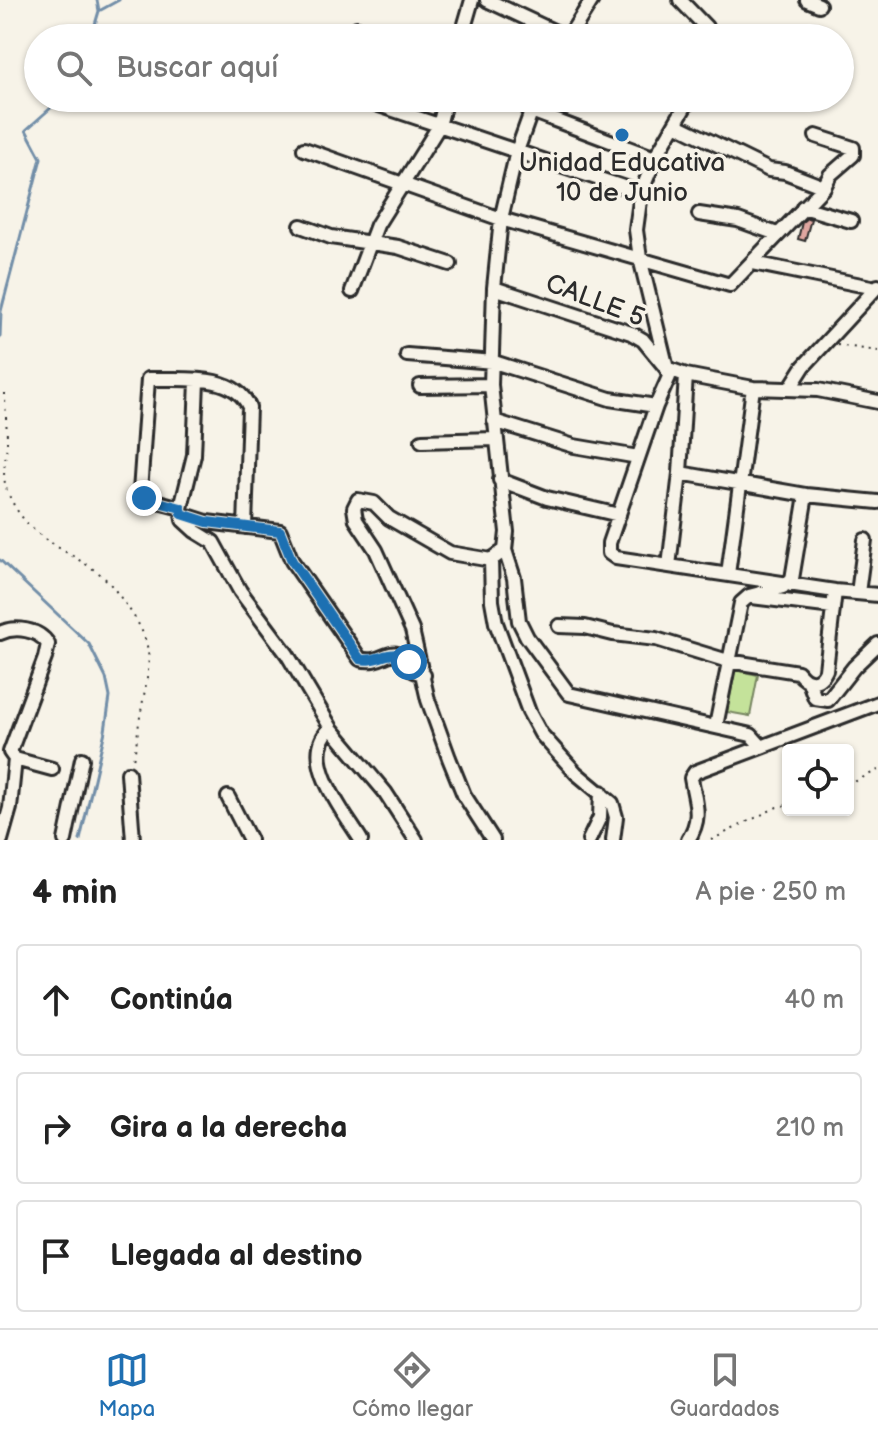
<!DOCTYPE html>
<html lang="es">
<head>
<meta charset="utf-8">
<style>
	body { margin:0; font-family:"Balsamiq Sans",sans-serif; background:#f2f2f2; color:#222 }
	.controls { position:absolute; right:24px; bottom:24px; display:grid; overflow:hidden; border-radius:8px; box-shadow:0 2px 6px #0004 }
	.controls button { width:72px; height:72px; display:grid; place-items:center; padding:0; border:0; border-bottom:2px solid #e0e0e0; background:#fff; color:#222; font:40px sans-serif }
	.stop { position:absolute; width:24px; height:24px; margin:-18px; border:6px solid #1f6fb2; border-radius:50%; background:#fff }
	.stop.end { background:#1f6fb2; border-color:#fff; box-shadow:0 2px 8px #0008 }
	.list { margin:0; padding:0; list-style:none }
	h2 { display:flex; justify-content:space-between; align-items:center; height:104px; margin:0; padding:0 32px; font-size:34px }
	h2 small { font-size:26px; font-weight:400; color:#767676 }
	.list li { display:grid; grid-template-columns:52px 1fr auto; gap:24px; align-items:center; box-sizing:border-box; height:112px; margin:0 16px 16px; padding:0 16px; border:2px solid #e0e0e0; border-radius:8px }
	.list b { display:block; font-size:30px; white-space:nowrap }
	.list em { font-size:26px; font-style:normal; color:#767676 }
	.icon { flex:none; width:44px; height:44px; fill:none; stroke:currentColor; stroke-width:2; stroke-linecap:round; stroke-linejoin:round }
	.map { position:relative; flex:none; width:878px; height:840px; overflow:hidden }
	.search { position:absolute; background:#fff; box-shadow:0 2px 6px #0004; left:24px; right:24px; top:24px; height:88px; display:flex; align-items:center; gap:20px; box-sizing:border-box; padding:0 28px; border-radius:44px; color:#767676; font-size:30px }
	.sheet { height:488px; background:#fff }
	nav { display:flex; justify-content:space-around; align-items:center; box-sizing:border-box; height:112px; border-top:2px solid #e0e0e0; background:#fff; font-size:22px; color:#767676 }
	nav a { display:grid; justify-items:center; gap:4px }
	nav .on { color:#1f6fb2 }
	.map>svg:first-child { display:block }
	.pitch { fill:#c4e29a; stroke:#788662; stroke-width:2 }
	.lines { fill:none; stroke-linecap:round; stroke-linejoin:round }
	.stream { stroke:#728ea8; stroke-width:3 }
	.building { fill:#e0a6a0; stroke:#2b2b2b; stroke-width:2 }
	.minor-casing { stroke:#2b2b2b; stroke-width:18 }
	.path { stroke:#2b2b2b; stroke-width:2; stroke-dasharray:2 6; stroke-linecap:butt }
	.minor { stroke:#f7f3e8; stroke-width:12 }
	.route { stroke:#1f6fb2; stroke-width:10 }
	.poi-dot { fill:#1f6fb2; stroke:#f7f3e8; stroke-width:3 }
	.labels { text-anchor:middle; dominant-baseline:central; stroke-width:7; stroke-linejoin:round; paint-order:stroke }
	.poi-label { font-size:26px; fill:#2b2b2b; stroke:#f7f3e8 }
	.street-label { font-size:26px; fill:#2b2b2b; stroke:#f7f3e8 }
</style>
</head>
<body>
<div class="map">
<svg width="878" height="840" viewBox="0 0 878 840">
	<rect width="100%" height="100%" fill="#f7f3e8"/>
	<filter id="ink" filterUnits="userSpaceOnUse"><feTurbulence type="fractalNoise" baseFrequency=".0125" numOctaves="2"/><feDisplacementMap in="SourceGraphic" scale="16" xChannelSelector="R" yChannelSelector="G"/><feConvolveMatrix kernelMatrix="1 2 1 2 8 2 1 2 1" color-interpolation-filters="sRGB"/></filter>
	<g filter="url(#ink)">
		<path class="pitch" d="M735,670L758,675L750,716L727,712Z"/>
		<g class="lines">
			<path class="stream" d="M97,0L99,11
				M91,38L99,11L119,0
				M0,337L1,311L41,158L26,130L62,98
				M0,560L89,644L106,678L110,697L105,731L80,840"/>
		</g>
		<path class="building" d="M807,218L811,219L805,241L798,239L802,222Z"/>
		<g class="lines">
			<defs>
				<path id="minor" d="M487,0L568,38
					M680,0L706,27L710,38
					M807,0L819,5
					M357,28L384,38
					M461,38L472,0
					M568,38L592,0
					M358,98L641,193
					M690,98L655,158L641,193L636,230L640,258L669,377L656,406L609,543V553L616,558L835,591L878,595
					M531,111L655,158
					M675,124L769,170L785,172L824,187
					M304,149L501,219L730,285L824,187L830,175L853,155V148L816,136
					M803,207L851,221
					M699,214L738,220L777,234
					M301,226L331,237L398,247L450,264
					M753,263L876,288
					M494,288L631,333L643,340L666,368L686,375L753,388L818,390L878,402
					M352,291L377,225L439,126L446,98
					M407,355L494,362L610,399L656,406
					M197,381L194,455L181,508L183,520L195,531L213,542L240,591L287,654L331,728L385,792L416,840
					M420,386L491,385
					M790,388L804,366L878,286
					M494,421L574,446L638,457
					M422,441L495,439
					M680,473L806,495L878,502
					M500,480L547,498L619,515
					M181,508L147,499L140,492L148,379C181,380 234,372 249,407L245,527
					M182,514L207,522L280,531L292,561L360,659C387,667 392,635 414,671L424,675
					M505,550L514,578L519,621L527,637L569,694L751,735L761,746
					M491,560L492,601L496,623L529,712L541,734L576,773L612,803L616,817L613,840
					M669,566L680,473L686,375
					M728,574L753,388
					M791,585L806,495
					M858,593L865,540
					M752,597L833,607
					M559,626L585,627L613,634L656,639L728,661L798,672C807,684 819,685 826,670L835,591
					M0,633C15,626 39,629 48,644L45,658L10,752L15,759L52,769
					M809,682L815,698L828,700L854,667L878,644
					M716,726L741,603L749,596L783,587
					M331,728C298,757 344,812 361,840
					M128,773L133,840
					M228,797L250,840
					M1,840L10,808L15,759
					M65,840L82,759
					M493,840L464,795L449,758L428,700L412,630L376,550L356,520L354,508L358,500L374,503L389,518L450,553L491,560L505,550L507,532L491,385L494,288L501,219L517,151L536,98
					M589,840L600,817L601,792
					M688,840C703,817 695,802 691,778L695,772L878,703"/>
			</defs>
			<use href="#minor" class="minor-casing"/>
			<path class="path" d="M837,345L878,351
				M5,393C5,409 7,426 7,442C6,458 1,475 7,490C25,538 64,547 100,574C110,582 117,593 124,602C159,649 149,664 140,717C137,733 137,749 131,765
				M848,785L878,770
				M711,840L777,807L788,805"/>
			<use href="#minor" class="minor"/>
		</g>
	</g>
	<g class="lines" filter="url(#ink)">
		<path class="route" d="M144,498L181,508L182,514L207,522L280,531L292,561L360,659C378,664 394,644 409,662"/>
	</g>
	<circle class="poi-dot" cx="622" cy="135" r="8"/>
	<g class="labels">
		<g class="poi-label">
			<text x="622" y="163">Unidad Educativa<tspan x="622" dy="30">10 de Junio</tspan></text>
		</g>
		<g class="street-label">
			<text transform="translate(595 301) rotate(21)">CALLE 5</text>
		</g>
	</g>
</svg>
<div class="controls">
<button><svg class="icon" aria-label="locate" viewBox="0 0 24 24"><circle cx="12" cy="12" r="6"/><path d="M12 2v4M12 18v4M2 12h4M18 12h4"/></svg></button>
</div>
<div class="stop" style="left:409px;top:662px"></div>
<div class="stop end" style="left:144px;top:498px"></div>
<div class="search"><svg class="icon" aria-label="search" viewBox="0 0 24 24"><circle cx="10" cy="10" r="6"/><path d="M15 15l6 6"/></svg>Buscar aquí</div>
</div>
<section class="sheet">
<h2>4 min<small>A pie · 250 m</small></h2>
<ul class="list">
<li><svg class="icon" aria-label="ahead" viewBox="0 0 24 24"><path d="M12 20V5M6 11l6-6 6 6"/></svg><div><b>Continúa</b></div><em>40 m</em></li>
<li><svg class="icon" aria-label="right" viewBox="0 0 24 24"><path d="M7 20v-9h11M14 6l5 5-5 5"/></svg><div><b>Gira a la derecha</b></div><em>210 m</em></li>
<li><svg class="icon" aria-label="arrive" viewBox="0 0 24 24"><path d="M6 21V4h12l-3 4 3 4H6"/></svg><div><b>Llegada al destino</b></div></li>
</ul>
</section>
<nav>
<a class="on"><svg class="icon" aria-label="map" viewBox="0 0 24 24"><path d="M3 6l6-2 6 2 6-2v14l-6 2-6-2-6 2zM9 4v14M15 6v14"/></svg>Mapa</a>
<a><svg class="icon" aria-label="directions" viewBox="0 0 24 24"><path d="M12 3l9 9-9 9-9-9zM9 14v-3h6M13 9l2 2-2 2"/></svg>Cómo llegar</a>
<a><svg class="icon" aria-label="saved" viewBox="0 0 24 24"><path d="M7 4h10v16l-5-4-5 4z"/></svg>Guardados</a>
</nav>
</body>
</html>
